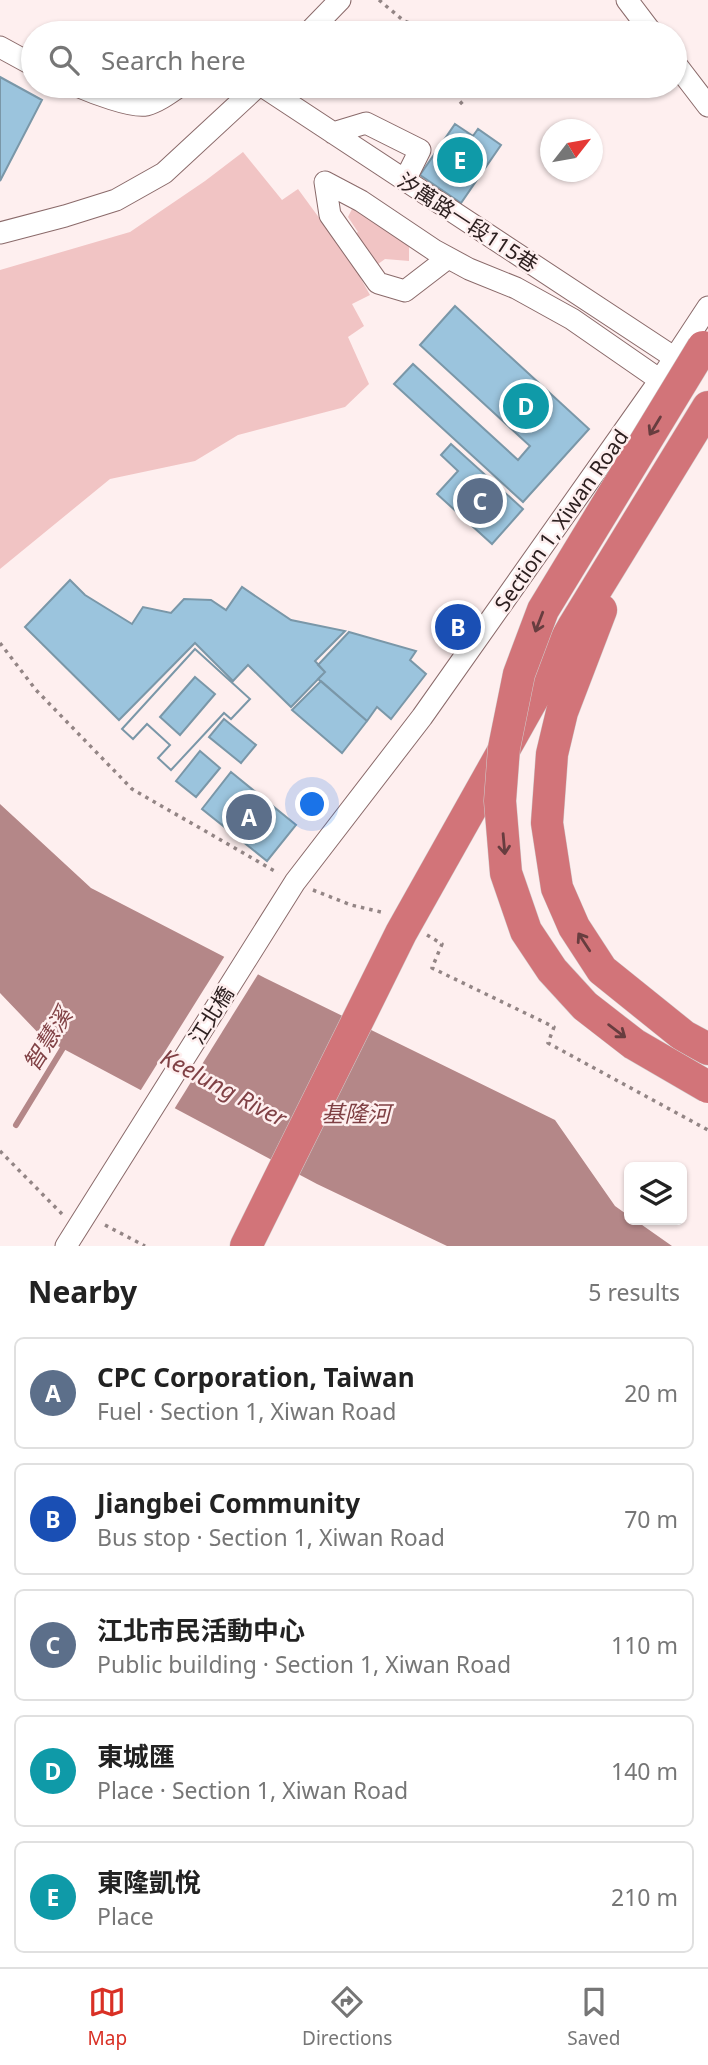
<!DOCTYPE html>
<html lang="en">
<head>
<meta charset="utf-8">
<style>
	body { margin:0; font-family:"Noto Sans","Noto Sans TC",sans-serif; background:#f2f2f2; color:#222 }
	.controls { position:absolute; right:21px; bottom:21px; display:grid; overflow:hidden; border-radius:10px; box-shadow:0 2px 5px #0004 }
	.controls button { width:63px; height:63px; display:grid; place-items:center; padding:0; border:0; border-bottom:2px solid #e0e0e0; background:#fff; color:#222; font:35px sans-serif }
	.compass { position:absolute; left:540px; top:119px; width:63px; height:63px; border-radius:50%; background:#fff; box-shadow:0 2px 5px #0004; rotate:59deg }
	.you { position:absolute; left:313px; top:805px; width:24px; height:24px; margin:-18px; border:5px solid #fff; border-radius:50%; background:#1a73e8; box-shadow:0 0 0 10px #1a73e833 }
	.badge { display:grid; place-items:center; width:46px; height:46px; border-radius:50%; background:#d93025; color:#fff; font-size:23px; font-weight:700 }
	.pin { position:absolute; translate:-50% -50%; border:4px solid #fff; box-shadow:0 2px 7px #0006 }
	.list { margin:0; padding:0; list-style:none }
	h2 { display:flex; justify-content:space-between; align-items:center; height:91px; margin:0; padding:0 28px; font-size:30px }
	h2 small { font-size:23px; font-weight:400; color:#767676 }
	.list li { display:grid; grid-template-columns:46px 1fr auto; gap:21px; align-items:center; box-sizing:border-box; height:112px; margin:0 14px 14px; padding:0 14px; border:2px solid #e0e0e0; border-radius:10px }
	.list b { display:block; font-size:26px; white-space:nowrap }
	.list p { margin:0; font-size:23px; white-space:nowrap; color:#767676 }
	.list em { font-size:23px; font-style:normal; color:#767676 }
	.icon { flex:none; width:38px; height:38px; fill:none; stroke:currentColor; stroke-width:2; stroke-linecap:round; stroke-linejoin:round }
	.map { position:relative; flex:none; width:708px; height:1246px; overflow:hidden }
	.search { position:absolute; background:#fff; box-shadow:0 2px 5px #0004; left:21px; right:21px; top:21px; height:77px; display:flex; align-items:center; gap:18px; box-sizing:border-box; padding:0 24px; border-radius:38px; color:#767676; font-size:26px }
	.sheet { height:721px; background:#fff }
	nav { display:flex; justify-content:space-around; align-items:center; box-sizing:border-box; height:98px; border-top:2px solid #e0e0e0; background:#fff; font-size:19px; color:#767676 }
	nav a { display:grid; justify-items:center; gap:4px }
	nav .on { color:#d93025 }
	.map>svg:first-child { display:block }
	.green { fill:#f1c4c4 }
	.water { fill:#b48788 }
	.pier { fill:#feefef }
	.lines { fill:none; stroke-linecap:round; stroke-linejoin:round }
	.stream { stroke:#b48788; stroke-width:6 }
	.building { fill:#9bc4dd; stroke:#7a97a8; stroke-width:2; fill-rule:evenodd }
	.minor-casing { stroke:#8a6a6a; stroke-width:23 }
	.highway-casing { stroke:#d1cece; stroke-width:33 }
	.path { stroke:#938585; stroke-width:3.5; stroke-dasharray:3.5 5; stroke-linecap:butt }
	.minor { stroke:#fff; stroke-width:21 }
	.highway { stroke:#d27479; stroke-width:32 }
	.highway-bridge-casing { stroke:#d1cece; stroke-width:33; stroke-linecap:butt }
	.highway-bridge { stroke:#d27479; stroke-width:32 }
	.oneway { stroke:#673d3f }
	.labels { text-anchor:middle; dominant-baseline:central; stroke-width:5; stroke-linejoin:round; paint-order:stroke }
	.street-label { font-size:21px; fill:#2d2020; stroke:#feefef }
	.water-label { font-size:23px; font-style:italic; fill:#804145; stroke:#feefef }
</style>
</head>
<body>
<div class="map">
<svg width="708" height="1246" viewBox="0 0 708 1246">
	<rect width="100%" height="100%" fill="#feefef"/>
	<path class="green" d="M243,152L282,200L298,189L339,245L358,232L348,217L352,209L381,222L409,247V261L385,259L360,277L370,295L352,304L364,326L348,337L369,384L345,407L238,435L195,461L110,479L0,569V270L130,232L205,181Z"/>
	<path class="water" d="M0,804L91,888L265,978L555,1120L615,1206L629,1216V1220H635L672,1246H447L317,1184L43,1038L0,993Z"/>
	<path class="pier" d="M226,954L260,971L173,1111L139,1093Z"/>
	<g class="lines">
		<path class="stream" d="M16,1125L66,1043"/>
	</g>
	<path class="building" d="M0,77L42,100L0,181Z
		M455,124L473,136L478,129L501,145L461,203L420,175Z
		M455,306L589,429L523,502L394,384L413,364L518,460L530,446L420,345Z
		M451,444L523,509L492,544L437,494L458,471L441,455Z
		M70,580L85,595L132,624L143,607L171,613L184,599L211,600L226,610L242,587L291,620L345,631L315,661L325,672L291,707L248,665L233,681L195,643L119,720L25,627Z
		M349,632L416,651L410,660L426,674L391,719L377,707L367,721L318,679L325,672L318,665Z
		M195,649L250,699L231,719L224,713L171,770L158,758L170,745L147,724L133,739L122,729ZM195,677L215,694L180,735L160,717Z
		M195,649L250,699L231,719L224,713L171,770L158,758L170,745L147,724L133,739L122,729Z
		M321,681L367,721L342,753L292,710Z
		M224,719L256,745L241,763L209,737Z
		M200,751L220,768L196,797L176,781Z
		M231,772L296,825L267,861L202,809Z"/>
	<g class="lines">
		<defs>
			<path id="minor" d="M627,0L652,33
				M308,33L340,0
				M0,47L33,65
				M675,63L708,106
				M77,86C91,92 132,108 146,105C158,102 170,93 180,86
				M262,86L675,358
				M333,133L366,123L420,150L405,180
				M0,233L65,216L116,200L164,173L258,86
				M448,258L405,291L378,283L330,215L325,182L361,201L434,250L469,269L516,288L572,319L660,380
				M66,1246L295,882L422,717L660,380L708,307"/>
			<path id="highway" d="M601,610L562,712L552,754L547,823L557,888L574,927L602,970L684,1036L708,1049
				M246,1246L401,933L573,627L708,407"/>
		</defs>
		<use href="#minor" class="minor-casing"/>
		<use href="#highway" class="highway-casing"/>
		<path class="path" d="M379,0L404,21L437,33
			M460,86L457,98L464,106
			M0,643L36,690L132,789L278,873
			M313,890L351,905L381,912
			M427,935L442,944L432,968L554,1027L548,1043L708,1130
			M0,1151L62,1214
			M105,1225L145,1246"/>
		<use href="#minor" class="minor"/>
		<use href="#highway" class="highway"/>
		<defs>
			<path id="highway-bridge" d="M703,347L543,610L519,674L504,748L500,801L506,873L526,931L552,970L585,1006L634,1044L708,1087"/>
		</defs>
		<use href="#highway-bridge" class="highway-bridge-casing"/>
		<use href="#highway-bridge" class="highway-bridge"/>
	</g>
	<defs><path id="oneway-shaft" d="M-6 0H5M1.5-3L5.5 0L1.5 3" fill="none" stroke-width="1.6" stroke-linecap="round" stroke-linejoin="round" transform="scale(1.75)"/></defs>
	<g class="oneway">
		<use href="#oneway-shaft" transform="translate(655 426) rotate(121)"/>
		<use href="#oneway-shaft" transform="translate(539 622) rotate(111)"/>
		<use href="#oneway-shaft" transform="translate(504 844) rotate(85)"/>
		<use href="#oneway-shaft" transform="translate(584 942) rotate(-123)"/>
		<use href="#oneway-shaft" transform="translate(617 1031) rotate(37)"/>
	</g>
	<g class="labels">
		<g class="street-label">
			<text transform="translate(468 222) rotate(33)">汐萬路一段115巷</text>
			<text transform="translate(561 520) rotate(-55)">Section 1, Xiwan Road</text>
			<text transform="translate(211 1015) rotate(-58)">江北橋</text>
		</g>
		<g class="water-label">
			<text transform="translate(47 1039) rotate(-58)">智慧溪</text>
			<text transform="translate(224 1087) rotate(28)">Keelung River</text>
			<text x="356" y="1113">基隆河</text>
		</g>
	</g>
</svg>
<div class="controls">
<button><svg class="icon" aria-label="layers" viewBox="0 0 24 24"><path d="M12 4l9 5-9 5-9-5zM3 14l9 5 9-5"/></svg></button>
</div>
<svg class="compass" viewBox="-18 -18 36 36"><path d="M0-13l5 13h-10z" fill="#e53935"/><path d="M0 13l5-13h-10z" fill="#767676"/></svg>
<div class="you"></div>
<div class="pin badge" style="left:249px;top:817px;background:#5c6f8a">A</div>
<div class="pin badge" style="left:458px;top:627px;background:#1a4fb4">B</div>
<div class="pin badge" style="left:480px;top:501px;background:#5c6f8a">C</div>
<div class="pin badge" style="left:526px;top:406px;background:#0f9aa8">D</div>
<div class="pin badge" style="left:460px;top:160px;background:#0f9aa8">E</div>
<div class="search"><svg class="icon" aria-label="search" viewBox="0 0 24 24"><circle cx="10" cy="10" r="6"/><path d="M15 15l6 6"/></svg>Search here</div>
</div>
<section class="sheet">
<h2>Nearby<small>5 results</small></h2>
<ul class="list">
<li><span class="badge" style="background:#5c6f8a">A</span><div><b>CPC Corporation, Taiwan</b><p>Fuel · Section 1, Xiwan Road</p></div><em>20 m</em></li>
<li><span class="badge" style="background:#1a4fb4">B</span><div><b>Jiangbei Community</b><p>Bus stop · Section 1, Xiwan Road</p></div><em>70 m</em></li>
<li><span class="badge" style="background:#5c6f8a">C</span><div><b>江北市民活動中心</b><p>Public building · Section 1, Xiwan Road</p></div><em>110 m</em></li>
<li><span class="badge" style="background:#0f9aa8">D</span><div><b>東城匯</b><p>Place · Section 1, Xiwan Road</p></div><em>140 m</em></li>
<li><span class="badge" style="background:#0f9aa8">E</span><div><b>東隆凱悅</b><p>Place</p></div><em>210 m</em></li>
</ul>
</section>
<nav>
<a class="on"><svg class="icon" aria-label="map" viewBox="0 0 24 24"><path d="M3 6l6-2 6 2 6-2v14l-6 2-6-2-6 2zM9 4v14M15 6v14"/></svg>Map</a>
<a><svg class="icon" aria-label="directions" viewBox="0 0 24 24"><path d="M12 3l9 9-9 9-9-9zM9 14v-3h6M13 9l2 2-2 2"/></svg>Directions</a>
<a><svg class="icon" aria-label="saved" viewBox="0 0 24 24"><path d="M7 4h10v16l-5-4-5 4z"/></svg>Saved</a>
</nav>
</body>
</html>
